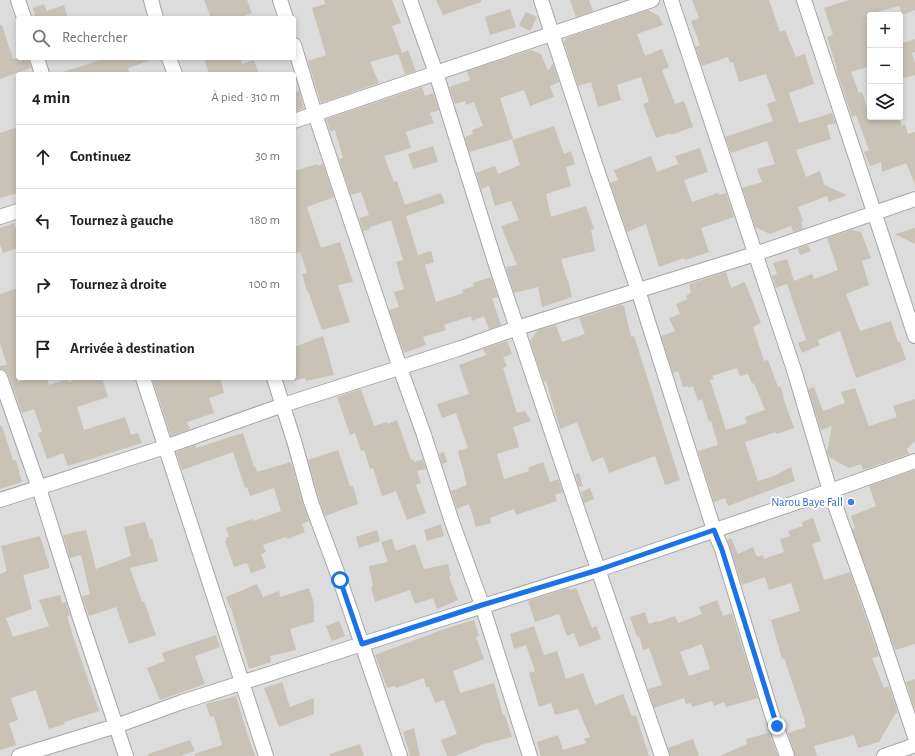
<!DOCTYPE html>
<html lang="fr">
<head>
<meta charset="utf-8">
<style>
	body { margin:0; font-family:"Alegreya Sans",sans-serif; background:#f2f2f2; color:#202124 }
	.controls { position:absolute; right:12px; top:12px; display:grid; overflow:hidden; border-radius:4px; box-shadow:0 2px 6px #0003 }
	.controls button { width:36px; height:36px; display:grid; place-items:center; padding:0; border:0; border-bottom:1px solid #e0e0e0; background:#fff; color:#202124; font:20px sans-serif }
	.stop { position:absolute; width:12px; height:12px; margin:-9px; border:3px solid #1a73e8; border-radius:50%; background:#fff }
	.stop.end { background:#1a73e8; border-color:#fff; box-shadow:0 1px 4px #0008 }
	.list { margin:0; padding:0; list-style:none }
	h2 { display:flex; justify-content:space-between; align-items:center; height:52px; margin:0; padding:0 16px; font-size:17px }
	h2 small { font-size:13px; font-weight:400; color:#757577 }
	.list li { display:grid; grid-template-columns:26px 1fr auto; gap:12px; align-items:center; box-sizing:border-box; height:64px; padding:0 16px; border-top:1px solid #e0e0e0 }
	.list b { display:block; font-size:15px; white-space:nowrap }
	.list em { font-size:13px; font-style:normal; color:#757577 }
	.icon { flex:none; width:22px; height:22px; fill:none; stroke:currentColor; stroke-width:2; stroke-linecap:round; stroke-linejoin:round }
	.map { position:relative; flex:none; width:915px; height:756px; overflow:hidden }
	.search { position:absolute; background:#fff; box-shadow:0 2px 6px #0003; left:16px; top:16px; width:280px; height:44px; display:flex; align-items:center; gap:10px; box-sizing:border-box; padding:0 14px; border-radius:4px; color:#757577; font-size:15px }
	.panel { position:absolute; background:#fff; box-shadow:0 2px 6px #0003; left:16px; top:72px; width:280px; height:308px; border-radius:4px }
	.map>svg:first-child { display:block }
	.residential { fill:#dddcdc; fill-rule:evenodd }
	.building { fill:#c8c2b7; fill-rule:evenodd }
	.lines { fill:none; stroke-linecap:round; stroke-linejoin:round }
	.minor-casing { stroke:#a6a6a6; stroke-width:16 }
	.minor { stroke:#fff; stroke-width:14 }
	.route { stroke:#1a73e8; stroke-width:5 }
	.shop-dot { fill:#3f7fe0; stroke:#fff; stroke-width:1.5 }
	.labels { text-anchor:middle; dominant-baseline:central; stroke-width:3.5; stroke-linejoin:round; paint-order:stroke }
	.shop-label { font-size:12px; fill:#366cbe; stroke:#fff; text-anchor:end }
</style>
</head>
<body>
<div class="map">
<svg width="915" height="756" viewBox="0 0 915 756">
	<rect width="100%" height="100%" fill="#f0eee4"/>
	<path class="residential" d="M0,0H915V756H0ZM870,15H900V117H870ZM18,18H294V58H18ZM18,74H294V378H18Z"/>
	<path class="building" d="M204,0H247L252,13L238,18H211Z
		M324,0H392L401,23L392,26L402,53L408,50L416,71L405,74L398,54L370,62L379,83L321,103L308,61L326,55L312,8L325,4Z
		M436,0H481V2L443,15Z
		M570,0H589L593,11L576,17Z
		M692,0H769L780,32L785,30L796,57L805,54L814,84L789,93L799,123L832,113L836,123L827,125L831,139L796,150L806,177L820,171L824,185L847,195L829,202L827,196L798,207L803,221L801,222L803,229L793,232L791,226L770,234L755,227L742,188L762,182L757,169L775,164L767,141L731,153L725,137L773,121L767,104L776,101L766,74L739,82L733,62L730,63L728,57L702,66L695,47L700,45L691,21L699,18Z
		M849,0H915V10L902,15L899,6L866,15L868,20L866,21L870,35V66L851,72L859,93L862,92L870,117H899L902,126L905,124L908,134L915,132V184L906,163L882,172L881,162L870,166L864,152L869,150L856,115L852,117L836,69H837L827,37L833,35L824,8Z
		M44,4L47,11L64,5L68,18H32V16L35,15L33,8Z
		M510,9L516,27L490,35L485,17Z
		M648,10L659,16L663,25L637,34L645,56L662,49L669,67L662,70L675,104L684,101L693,127L671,135L670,133L656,138L643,104L649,102L641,77L617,85L621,100L598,107L591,82L578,86L564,42L566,38Z
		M526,12L537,17L530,31L519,25Z
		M0,25H2L13,59L28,58L31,68L0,79Z
		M915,39V52L912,53L915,64V75L900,79V44Z
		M531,50L541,54L548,71L553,63L559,82L550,86L554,97L530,106L524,90L500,98L513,139L469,152L465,137L473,134L472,130L483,126L474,102L466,105L465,101L455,104L449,87L470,80L467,71Z
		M106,58H150L151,60L128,68L130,74H64L63,72Z
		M204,58H240L242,64L254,60L259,74H209Z
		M422,87L425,96L433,93L439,110L430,113L434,123L406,132L411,148L384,156L394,182L397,181L405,205L441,193L445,203L406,216L418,255L431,251L434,262L425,265L436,302L463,293L462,290L474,286L473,283L491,277L498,297L492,298L501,325L489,329L484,316L472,321L471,316L444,325L446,330L423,337L426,345L404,353L389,310L399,307L394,292L404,289L396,262L403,260L391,220L370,227V229L363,231L359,218L369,215L361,192L351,195L339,159L343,158L335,130L330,131L326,119Z
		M299,91L304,108L294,112V93Z
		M554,126L564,154L571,151L575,164L566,167L571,186L546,194L551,217L586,206L594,229L591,230L595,251L561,259L567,280H568L572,297L542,307L538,287L514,293L506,267L517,265L501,226L519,220L511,201L495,206L489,186L481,189L476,173L495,166L498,174L520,165L512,140Z
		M18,127V193L0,198V133Z
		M433,146L438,162L413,169L408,154Z
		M700,148L708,172L684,180L692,202L718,193L719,195L726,193L734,217L701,228L709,252L685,260L684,258L659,267L646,224L627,232L610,183L618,180L614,170L651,156L657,172L678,164L675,156Z
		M317,164L318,166L323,164L334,197L307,207L321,248L340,242L353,282L338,285L350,322L322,330L308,291L307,292L302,274L307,273L300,252L294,254V171Z
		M14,223L18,237V248L3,253L0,244V228Z
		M915,228V244L895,234Z
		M851,230L861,232L871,258L862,261L869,285L846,294L860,331L891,321L898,342H900L906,360L856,378L840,331L818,340L820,345L802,353L798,343L806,340L787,284L776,288L772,276L777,274L773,263L787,259L794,281L812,274L814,279L838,270L827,238Z
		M808,245L811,251L800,255L798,248Z
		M726,272L731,288L745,282L761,323L753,327L764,361L768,360L778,387L780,386L784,397H783L794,428L777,434L776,432L745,442L758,481L774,476L791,467L795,481L728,506L725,498L714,502L698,451L718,445L711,421L709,422L702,399L698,401L693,386L689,388L688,386L683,387L678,371L673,373L661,336L675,331L669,318L680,314L676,304L688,299L686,296L691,293L689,284ZM737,368L740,376L748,374L752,384L754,383L765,410L745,417L747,423L726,430L710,380L714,379L712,376Z
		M18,288V382L31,378H47L49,385L68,379V382L80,378H102L108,397L77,407L84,430L125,417L131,435L138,433L142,443L68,466L63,453L47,459L38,433L42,432L34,409L22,413L8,374L5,370L0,369V366L7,365L0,343V294Z
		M621,305L624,306L631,337L634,336L680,480L665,485L655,456L609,473L603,457L592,462L577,422L560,429L546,381L544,382L530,341L538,330L556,325L562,342L585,334L579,318Z
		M323,336L334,375L306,381L305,378L294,381V347Z
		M507,341L512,354L503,357L507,366L503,368L517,413L525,411L531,421L513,427L519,447L497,454L504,479L529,471L528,468L543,462L550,482L558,479L563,492L555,495L557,501L516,515L514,509L490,518L491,523L476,527L469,504L457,509L451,491L467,485L458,451L468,448L456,413L442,418L437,404L469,394L459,365L486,355L483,349Z
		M152,378H220L224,393L209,398L214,413L187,422L190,429L171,436Z
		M814,387L823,411L845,403L841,392L855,388L869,426L897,417L893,406L915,399V441L907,449L909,454L863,470L861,464L849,468L829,457L827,452L832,426L821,430L808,389Z
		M361,389L374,426L387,422L388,424L397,420L411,460L413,459L414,462L423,459L426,469L417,471L421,483L416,485L426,513L407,520L396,491L382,496L373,468L370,469L364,450L361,451L355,433L350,435L337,397Z
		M0,426H2L13,460H16L22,482L0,489Z
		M243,433L254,467H256L257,472L291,462L303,504L309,521L302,524L305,532L287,539L286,537L263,545L266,552L261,554L266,568L251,573L247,563L234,567L225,541H227L226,538L229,537L226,528L252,519L253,521L281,511L274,488L250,496L247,487L245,488L233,452L182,470L176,452L195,445L196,448Z
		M338,450L350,486H353L358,504L325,516L319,499L308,460Z
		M444,452L447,462L442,464L439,454Z
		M915,470V644L895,650L852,529L855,528L851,516L876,506L869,486Z
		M579,473L583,486L579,487L575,474Z
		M590,488L594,499L584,503L581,492Z
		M813,518L821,541L812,544L824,580L850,572L879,656L872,658L884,688L889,686L898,713L895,714L879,742L858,748L854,735L814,746L817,756H795L788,733L806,727L804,722L805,721L784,658L782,659L771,620L800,611L791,583L769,590L765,577L742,585L727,540L731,538L738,554L753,547L757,557L763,555L764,559L784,552L780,539L790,536L788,531L803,526L802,522Z
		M145,522L150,539L152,538L158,561L130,568L142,602L144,601L156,635L129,644L116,607L89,616L82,596L90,594L81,555L70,558L63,535L86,530L96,569L131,556L124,527Z
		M441,524L444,536L427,541L424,530Z
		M377,530L380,541L359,548L356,537Z
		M40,536L50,568L23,575L32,609L6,618L13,637L49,626L39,600L60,595L62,603L66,602L70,616H67L73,636L99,711L64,722L65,724L49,729L36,690L11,698L18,720L9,723L16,745L0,750V574L7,571L1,546Z
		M392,539L396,551L415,544L424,569L448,564L451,576L449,577L458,600L437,609L433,598L415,604L410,590L375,602L371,587L373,586L369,566L388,562L381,542Z
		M257,584L263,597L279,591L280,597L309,588L314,603V622L290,629L296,650L270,656L271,662L249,669L231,608H230L226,597Z
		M569,588L570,590L576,588L592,628L596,626L601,639L579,647L574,633L567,636L559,614L535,622L528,601Z
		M717,600L723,616L732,613L758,698L726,707L724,702L714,706L712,701L692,707L691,703L686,704L684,698L654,708L648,689L662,685L649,648L643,650L639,636L637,637L630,617L645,612L649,624L657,621L658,622L675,616L678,623L702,614L699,607ZM702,644L710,669L689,676L680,652Z
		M474,620L479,636L476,637L484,659L453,671L460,693L494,683L503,715H505L512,737L480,745V746L455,756H447L441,740L457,734L444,700L435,703L429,687H426L424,678L396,688L395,686L387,688L375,655L447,628Z
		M339,621L345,636L332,641L326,626Z
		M534,626L544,655L557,651L566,679L583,673L595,705L623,694L632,716L636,715L649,756H541L537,742L558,735L563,750L586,743L584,739L590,737L578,709L555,715L551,703L539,707L529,673L535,671L526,645L514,649L510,634Z
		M216,635L220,647L195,656L205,684L160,700L147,668L165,661L162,653Z
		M915,679V708H914L906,682Z
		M282,682L290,707L314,698V714L279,727L264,688Z
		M236,696L248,736L255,756H195L194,754L222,745L214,716L210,717L206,704Z
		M414,728L420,756H410L403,732Z
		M769,733L778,756H720L747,744L746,739Z
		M693,739L699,756H670L668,748Z
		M190,740L195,751L181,756H148V754Z
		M360,744L364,756H330V754Z"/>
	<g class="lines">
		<defs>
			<path id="minor" d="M18,0L24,18
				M151,0L156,18
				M280,0L286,18
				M410,0L436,73L496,265L574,499L662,756
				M541,0L596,167L638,290L714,530L722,549L771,712L787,756
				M671,0L794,370L830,491L875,617L915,737
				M804,0L915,336
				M294,45L315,114L400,368L423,432L452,522L482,605L530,756
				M37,58L42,74
				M169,58L175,74
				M294,121L652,0
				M0,217L18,211
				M0,377L39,488L79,615L126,756
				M143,378L266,756
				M274,378L295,444L311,502L340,580L400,756
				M0,500L165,447L283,405L461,348L517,328L755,254L915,199
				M19,756L116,726L182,702L362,644L598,570L830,491L915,461
				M884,756L915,745"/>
		</defs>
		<use href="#minor" class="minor-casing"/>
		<use href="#minor" class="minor"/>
	</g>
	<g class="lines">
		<path class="route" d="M340,580L362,644L482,605L598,570L714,530L722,550L777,726"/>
	</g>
	<circle class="shop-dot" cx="851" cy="502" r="4"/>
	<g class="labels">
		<g class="shop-label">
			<text x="843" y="502">Narou Baye Fall</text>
		</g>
	</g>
</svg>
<div class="controls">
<button>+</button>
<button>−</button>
<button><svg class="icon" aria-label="layers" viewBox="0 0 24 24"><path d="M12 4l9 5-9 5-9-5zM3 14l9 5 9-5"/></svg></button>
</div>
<div class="stop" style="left:340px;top:580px"></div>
<div class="stop end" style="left:777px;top:726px"></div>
<div class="search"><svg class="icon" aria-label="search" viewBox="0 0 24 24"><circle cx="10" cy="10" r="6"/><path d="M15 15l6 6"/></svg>Rechercher</div>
<section class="panel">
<h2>4 min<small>À pied · 310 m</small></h2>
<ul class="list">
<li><svg class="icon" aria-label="ahead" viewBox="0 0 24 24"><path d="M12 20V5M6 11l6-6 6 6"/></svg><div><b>Continuez</b></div><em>30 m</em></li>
<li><svg class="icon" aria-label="left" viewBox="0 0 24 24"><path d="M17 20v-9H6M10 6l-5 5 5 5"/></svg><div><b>Tournez à gauche</b></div><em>180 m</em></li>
<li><svg class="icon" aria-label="right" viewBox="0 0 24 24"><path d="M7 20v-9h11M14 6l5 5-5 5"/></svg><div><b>Tournez à droite</b></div><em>100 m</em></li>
<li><svg class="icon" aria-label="arrive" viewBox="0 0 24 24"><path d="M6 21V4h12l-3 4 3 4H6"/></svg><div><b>Arrivée à destination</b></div></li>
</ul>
</section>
</div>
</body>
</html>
